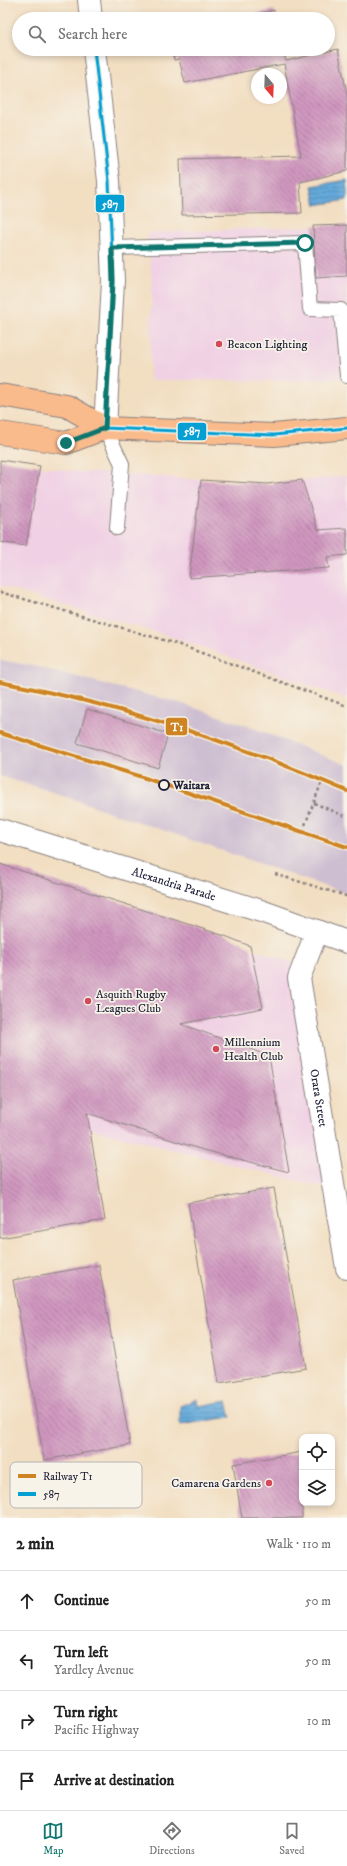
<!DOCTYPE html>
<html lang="en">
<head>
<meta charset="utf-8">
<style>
	body { margin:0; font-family:"IM FELL DW Pica",serif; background:#f6f6f6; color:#222 }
	.controls { position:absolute; right:12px; bottom:12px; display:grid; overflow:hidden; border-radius:8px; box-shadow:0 2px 6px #0003 }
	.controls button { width:36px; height:36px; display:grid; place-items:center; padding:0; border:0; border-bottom:1px solid #e0e0e0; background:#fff; color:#222; font:20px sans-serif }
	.compass { position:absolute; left:251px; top:68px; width:36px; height:36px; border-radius:50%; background:#fff; box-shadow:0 2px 6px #0003; rotate:161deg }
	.stop { position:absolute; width:12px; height:12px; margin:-9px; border:3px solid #0f766e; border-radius:50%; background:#fff }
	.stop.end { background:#0f766e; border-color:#fff; box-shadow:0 1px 4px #0008 }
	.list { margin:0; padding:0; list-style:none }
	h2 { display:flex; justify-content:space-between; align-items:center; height:52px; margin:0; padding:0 16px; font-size:17px }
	h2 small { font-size:13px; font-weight:400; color:#767676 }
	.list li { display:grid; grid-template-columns:26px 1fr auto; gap:12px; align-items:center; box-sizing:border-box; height:60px; padding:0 16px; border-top:1px solid #e0e0e0 }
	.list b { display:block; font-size:15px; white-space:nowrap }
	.list p { margin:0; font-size:13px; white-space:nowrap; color:#767676 }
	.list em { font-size:13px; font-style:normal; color:#767676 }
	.icon { flex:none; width:22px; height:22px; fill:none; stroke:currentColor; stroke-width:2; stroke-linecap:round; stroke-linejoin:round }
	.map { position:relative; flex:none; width:347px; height:1518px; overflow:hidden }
	.search { position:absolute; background:#fff; box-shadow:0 2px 6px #0003; left:12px; right:12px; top:12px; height:44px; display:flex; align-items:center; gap:10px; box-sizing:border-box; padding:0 14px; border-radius:22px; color:#767676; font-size:15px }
	.sheet { height:292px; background:#fff }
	nav { display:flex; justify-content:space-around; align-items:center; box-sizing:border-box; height:56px; border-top:1px solid #e0e0e0; background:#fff; font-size:11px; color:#767676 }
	nav a { display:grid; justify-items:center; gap:2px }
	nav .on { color:#0f766e }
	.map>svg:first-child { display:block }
	.built { fill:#f0d0e4 }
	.industrial { fill:#cebed1 }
	.water { fill:url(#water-rules); stroke:#44668b }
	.building { fill:url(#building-back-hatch) }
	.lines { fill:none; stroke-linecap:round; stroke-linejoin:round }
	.service-casing { stroke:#8a807e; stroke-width:16 }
	.minor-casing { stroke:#8a807e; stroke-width:24 }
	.tertiary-casing { stroke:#8a807e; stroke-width:24 }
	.primary-casing { stroke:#8a807e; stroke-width:24 }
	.path { stroke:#8a807e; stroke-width:2.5; stroke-dasharray:3 3; stroke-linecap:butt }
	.service { stroke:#fff; stroke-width:14 }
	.minor { stroke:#fff; stroke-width:22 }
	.tertiary { stroke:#fff; stroke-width:22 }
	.primary { stroke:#fabb8c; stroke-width:22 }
	.bus-1-casing { stroke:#f7f3e8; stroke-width:6 }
	.bus-1 { stroke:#059fd4; stroke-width:3 }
	.rail-1-casing { stroke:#f7f3e8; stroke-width:7 }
	.rail-1 { stroke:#ce8422; stroke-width:4 }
	.route { stroke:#0f766e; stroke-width:5 }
	.poi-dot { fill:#d1495b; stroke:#f7f3e8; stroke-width:1.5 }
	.stop-dot { fill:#f7f3e8; stroke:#22223b; stroke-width:2 }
	.labels { text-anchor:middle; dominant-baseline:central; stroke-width:3.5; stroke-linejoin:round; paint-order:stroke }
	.poi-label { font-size:12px; fill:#22223b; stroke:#f7f3e8; text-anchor:start }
	.stop-label { font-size:12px; font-weight:bold; fill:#22223b; stroke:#f7f3e8; text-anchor:start }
	.street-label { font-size:12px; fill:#22223b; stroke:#f7f3e8 }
	.key { fill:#f7f3e8; stroke:#b7b4b4; stroke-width:1 }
	.key-label { font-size:11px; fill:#22223b }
	.line-badge { stroke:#f7f3e8; stroke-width:1.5 }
	.badge-label { font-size:11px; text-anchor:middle; font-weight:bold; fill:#fff }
</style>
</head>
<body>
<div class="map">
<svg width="347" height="1518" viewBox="0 0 347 1518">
	<defs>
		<pattern id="water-rules" width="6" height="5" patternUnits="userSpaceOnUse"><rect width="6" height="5" fill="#65aadb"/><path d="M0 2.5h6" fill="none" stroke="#538ab3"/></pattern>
		<pattern id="building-back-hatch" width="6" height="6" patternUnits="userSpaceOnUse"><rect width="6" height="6" fill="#d097bf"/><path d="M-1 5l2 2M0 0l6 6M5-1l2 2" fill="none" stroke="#a87b9c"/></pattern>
	</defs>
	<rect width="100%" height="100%" fill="#f7f3e8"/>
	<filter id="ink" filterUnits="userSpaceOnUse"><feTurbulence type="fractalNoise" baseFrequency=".025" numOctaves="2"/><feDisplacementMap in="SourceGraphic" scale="8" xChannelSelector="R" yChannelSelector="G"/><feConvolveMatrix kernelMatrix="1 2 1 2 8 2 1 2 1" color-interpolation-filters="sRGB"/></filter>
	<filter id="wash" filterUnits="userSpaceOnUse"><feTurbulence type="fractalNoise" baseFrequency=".012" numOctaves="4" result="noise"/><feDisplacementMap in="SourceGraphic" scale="16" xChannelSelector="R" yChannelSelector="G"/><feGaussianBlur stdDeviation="0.9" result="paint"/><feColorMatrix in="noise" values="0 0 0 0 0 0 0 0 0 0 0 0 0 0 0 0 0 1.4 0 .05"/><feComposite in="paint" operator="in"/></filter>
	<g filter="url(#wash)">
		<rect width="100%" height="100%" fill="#f2dec1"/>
		<path class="built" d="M347,225V377L306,381L150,380L152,284L147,233Z
			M0,460L71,471L267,484L347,476V699L179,639L0,586Z
			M0,868L295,963L330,1189L0,1106Z"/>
		<path class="industrial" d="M0,660L33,666L180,703L248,726L347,765V894L44,789L0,776Z"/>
		<path class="water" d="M347,180V200L316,205L312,186Z
			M197,1399L198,1406L227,1401L231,1417L180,1425V1406Z"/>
		<g id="blocks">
			<path class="building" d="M274,10L276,19H230Z
				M172,49H283L286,61L338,49L347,94V171L300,182L302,213L182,215L180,159L301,156L284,64L185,83L179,59L174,60Z
				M347,225V276L316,278L313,226Z
				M0,460L40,466L26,546L0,542Z
				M201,480L267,484L302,480L318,530L347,528V555L327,557L329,568L189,578Z
				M87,709L168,734L158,768L77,743Z
				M0,864L225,936L250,946L263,1008L181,1024L269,1056L289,1172L200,1149L87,1113L105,1220L0,1238Z
				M274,1188L306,1368L219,1383L188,1203Z
				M99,1265L130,1445L44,1460L13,1280Z
				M302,1452V1518H242L233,1464Z"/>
		</g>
	</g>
	<g filter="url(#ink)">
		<use href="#blocks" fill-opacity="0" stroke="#8a807e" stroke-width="1"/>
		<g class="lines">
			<defs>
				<path id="service" d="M112,248L305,243L310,309L341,310L347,376
					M105,428L122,464L117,528"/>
				<g id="minor">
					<path d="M89,0L91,19"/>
					<path d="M94,49L109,181L113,281L105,428"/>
					<path id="s1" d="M317,931L299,978L347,1268"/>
				</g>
				<g id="tertiary">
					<path id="s2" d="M0,830L261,911L347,942"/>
				</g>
				<path id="primary" d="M0,395L67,406L105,428
					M0,433L66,443L105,428L274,435L347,428"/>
			</defs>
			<use href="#service" class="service-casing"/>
			<use href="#minor" class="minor-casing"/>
			<use href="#tertiary" class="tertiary-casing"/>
			<use href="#primary" class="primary-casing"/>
			<path class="path" d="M0,592L177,644L347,706
				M314,803L347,817
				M305,825L321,784
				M275,874L346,896L347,893"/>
			<use href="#service" class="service"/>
			<use href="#minor" class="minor"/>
			<use href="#tertiary" class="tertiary"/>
			<use href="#primary" class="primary"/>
			<defs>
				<path id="bus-1" d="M94,49L109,181L113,281L105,428L274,435L347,428"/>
			</defs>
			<use href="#bus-1" class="bus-1-casing"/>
			<use href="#bus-1" class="bus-1"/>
			<defs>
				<path id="rail-1" d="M0,682C121,705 234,742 347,791
					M0,733L139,776L347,847"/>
			</defs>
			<use href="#rail-1" class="rail-1-casing"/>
			<use href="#rail-1" class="rail-1"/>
		</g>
	</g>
	<g class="lines" filter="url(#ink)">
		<path class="route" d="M66,443L105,428L113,281L112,248L305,243"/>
	</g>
	<g class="poi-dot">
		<circle cx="219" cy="344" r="4"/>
		<circle cx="88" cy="1001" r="4"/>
		<circle cx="216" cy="1049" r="4"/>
		<circle cx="269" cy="1483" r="4"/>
	</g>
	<circle class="stop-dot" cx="164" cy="785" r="5"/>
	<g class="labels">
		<g class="poi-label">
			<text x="227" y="344">Beacon Lighting</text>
			<text x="96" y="994">Asquith Rugby<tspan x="96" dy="14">Leagues Club</tspan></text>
			<text x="224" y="1042">Millennium<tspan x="224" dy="14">Health Club</tspan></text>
			<text x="261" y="1483" text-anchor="end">Camarena Gardens</text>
		</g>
		<g class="stop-label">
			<text x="173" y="785">Waitara</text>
		</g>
		<g class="street-label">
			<text stroke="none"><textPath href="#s2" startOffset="182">Alexandria Parade</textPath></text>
			<text stroke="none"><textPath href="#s1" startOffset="172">Orara Street</textPath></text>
		</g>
	</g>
	<rect x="10" y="1462" width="132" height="46" rx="6" class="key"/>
	<rect x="18" y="1474" width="18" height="4" fill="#ce8422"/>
	<rect x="18" y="1492" width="18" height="4" fill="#059fd4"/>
	<g class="key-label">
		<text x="43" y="1480">Railway T1</text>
		<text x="43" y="1498">587</text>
	</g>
	<g class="line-badge">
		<rect x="95" y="194" width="30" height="19" rx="4" fill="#059fd4"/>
		<rect x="177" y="422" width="30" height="19" rx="4" fill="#059fd4"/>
		<rect x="165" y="717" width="23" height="19" rx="4" fill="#ce8422"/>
	</g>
	<g class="badge-label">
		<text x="110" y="208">587</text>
		<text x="192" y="435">587</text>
		<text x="177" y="731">T1</text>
	</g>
</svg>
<div class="controls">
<button><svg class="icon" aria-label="locate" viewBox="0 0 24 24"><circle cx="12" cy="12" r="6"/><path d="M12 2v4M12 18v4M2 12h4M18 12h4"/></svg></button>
<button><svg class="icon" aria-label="layers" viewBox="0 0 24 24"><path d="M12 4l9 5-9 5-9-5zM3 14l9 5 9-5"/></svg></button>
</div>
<svg class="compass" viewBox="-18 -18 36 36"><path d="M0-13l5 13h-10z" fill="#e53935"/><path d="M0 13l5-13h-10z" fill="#767676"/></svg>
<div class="stop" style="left:305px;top:243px"></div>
<div class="stop end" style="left:66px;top:443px"></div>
<div class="search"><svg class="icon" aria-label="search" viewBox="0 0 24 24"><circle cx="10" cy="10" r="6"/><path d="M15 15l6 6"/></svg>Search here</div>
</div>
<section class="sheet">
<h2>2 min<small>Walk · 110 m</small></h2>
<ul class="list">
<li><svg class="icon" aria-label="ahead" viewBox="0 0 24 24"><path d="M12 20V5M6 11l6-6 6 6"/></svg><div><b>Continue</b></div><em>50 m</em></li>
<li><svg class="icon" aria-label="left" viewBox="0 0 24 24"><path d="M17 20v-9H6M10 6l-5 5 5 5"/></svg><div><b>Turn left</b><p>Yardley Avenue</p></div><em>50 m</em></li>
<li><svg class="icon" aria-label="right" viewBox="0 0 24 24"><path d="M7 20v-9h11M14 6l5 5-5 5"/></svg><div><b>Turn right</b><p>Pacific Highway</p></div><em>10 m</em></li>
<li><svg class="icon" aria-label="arrive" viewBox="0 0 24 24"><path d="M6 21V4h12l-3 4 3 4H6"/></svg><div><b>Arrive at destination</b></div></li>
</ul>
</section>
<nav>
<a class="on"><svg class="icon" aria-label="map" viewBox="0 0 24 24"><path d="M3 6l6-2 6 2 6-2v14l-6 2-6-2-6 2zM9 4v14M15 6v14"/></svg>Map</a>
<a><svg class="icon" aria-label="directions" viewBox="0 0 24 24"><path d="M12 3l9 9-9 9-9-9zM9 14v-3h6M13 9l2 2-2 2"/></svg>Directions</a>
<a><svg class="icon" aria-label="saved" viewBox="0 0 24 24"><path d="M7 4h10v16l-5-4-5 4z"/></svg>Saved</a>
</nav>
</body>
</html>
